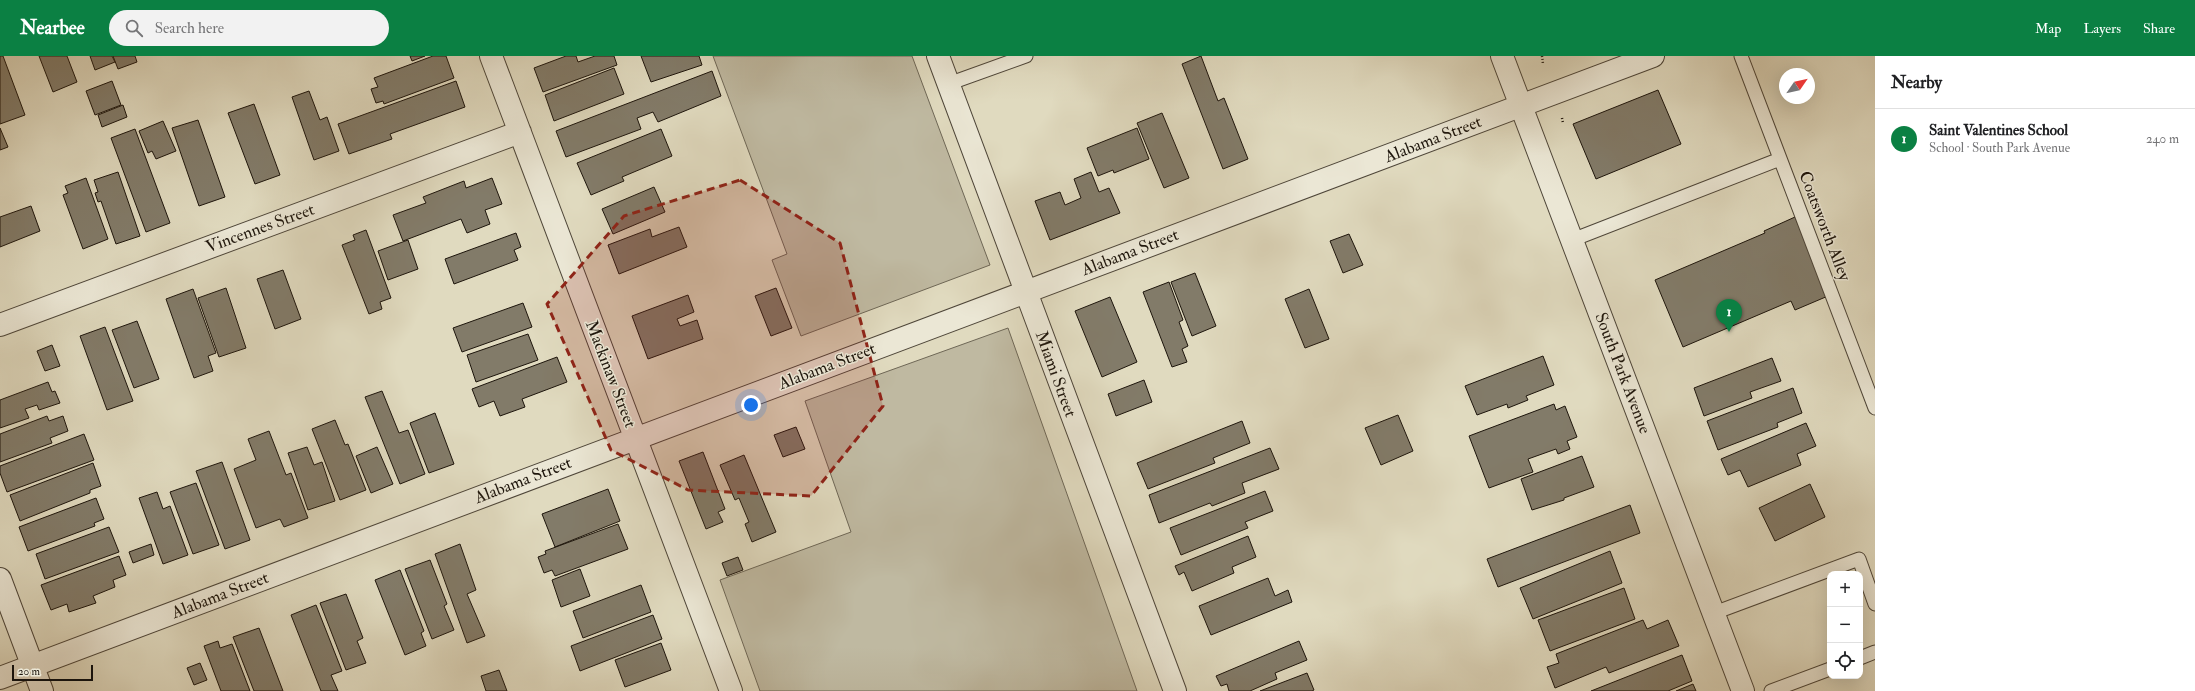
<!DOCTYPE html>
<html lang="en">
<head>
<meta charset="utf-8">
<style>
	body { margin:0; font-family:"IM FELL Double Pica",serif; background:#f2f2f2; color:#202124 }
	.controls { position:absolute; right:12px; bottom:12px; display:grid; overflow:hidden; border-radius:8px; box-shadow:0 4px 16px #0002 }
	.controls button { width:36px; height:36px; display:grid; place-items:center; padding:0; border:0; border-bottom:1px solid #e0e0e0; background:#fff; color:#202124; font:20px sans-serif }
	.compass { position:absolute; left:1779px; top:12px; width:36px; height:36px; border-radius:50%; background:#fff; box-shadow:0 4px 16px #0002; rotate:56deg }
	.scale { position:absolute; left:12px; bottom:10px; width:81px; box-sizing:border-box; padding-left:4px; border:2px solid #1d150c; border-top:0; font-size:11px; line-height:14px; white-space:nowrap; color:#1d150c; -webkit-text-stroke:3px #ebe7d5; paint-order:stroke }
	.you { position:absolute; left:751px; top:349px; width:14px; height:14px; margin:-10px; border:3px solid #fff; border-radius:50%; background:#1a73e8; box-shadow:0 0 0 6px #1a73e833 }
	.badge { display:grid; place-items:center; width:26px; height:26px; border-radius:50%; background:#0b8043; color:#fff; font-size:13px; font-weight:700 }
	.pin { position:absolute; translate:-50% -33px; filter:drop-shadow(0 1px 2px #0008) }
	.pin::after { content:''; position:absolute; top:21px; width:14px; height:12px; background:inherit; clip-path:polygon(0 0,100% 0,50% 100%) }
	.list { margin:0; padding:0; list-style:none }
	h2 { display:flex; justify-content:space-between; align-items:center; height:52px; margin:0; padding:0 16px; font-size:17px }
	h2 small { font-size:13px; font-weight:400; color:#757577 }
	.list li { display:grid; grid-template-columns:26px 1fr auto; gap:12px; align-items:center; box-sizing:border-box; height:60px; padding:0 16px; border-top:1px solid #e0e0e0 }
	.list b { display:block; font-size:15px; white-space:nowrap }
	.list p { margin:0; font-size:13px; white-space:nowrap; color:#757577 }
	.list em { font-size:13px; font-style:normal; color:#757577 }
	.icon { flex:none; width:22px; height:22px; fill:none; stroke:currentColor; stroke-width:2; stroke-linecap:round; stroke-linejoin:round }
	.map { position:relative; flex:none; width:1875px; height:635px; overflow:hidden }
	header { display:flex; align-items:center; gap:24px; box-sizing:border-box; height:56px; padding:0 20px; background:#0b8043; color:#fff }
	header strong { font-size:19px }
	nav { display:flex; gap:22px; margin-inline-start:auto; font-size:14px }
	.search { width:280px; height:36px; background:#f2f2f2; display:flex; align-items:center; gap:10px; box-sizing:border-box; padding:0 14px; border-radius:22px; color:#757577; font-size:15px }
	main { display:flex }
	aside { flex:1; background:#fff }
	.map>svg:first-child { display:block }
	.green { fill:#bfb9a1; stroke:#6e6756 }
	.building { fill:#827b69; stroke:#1d150c }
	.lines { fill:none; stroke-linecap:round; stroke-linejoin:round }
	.service-casing { stroke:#4e4639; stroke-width:15 }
	.minor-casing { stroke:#4e4639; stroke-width:24 }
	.tertiary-casing { stroke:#4e4639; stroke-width:24 }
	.path { stroke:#1d150c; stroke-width:2.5; stroke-dasharray:1 2; stroke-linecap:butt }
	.service { stroke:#ebe7d5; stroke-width:13 }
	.minor { stroke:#ebe7d5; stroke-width:22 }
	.tertiary { stroke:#ebe7d5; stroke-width:22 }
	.marked { fill:#8f2418; fill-opacity:0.2; stroke:#8f2418; stroke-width:3; stroke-dasharray:8 5; stroke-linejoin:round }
	.labels { text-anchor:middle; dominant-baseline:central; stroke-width:3; stroke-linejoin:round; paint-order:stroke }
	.street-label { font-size:17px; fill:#1d150c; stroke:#ebe7d5 }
</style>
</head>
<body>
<header>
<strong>Nearbee</strong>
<div class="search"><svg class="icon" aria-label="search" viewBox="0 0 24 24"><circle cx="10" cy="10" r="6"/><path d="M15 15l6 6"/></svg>Search here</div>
<nav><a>Map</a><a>Layers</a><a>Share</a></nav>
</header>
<main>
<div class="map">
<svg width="1875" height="635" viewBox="0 0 1875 635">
	<rect width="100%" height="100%" fill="#e0dabf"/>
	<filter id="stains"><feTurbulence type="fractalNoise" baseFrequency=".005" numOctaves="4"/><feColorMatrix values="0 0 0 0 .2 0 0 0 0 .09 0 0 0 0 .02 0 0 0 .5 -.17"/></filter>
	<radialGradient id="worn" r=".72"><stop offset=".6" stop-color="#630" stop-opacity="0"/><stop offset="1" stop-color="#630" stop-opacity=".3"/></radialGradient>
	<path class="green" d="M713,0H912L990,209L801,280L772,204L787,198Z
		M1008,272L1137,635H760L720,524L851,476L805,345Z"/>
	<path class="building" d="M0,0H3L25,59L0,68Z
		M39,0H67L77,26L53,36Z
		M90,0H112L115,6L95,14Z
		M113,0H135L137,6L118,13Z
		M410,0H425L412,5Z
		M433,0H446L454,22L384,48L383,45L376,47L371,33L378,31L374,22Z
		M566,0H576L578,6L595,0H614L617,9L543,36L534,12Z
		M641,0H699L702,9L651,26Z
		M1201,0L1218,45L1224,42L1248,103L1223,113L1182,8Z
		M614,12L624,38L554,65L545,39Z
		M712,15L721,40L658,66L653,56L637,62L641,73L566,101L556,75Z
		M112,25L121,49L95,59L86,35Z
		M456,25L465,51L390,78L392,83L349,98L338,68Z
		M1658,34L1681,88L1596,123L1573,68Z
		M309,35L320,64L327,61L339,95L314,104L292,41Z
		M254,48L280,119L255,128L228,57Z
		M123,49L127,61L102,71L98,59Z
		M1162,57L1189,122L1164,132L1137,67Z
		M198,64L225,141L199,150L172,72Z
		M163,65L176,95L156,103L152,95L148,97L139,75Z
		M0,72L8,91L0,94Z
		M1137,72L1149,103L1114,117L1113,114L1098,120L1087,92Z
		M135,73L170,167L146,176L111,82Z
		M661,73L672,100L622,121L624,125L591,139L577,107Z
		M118,116L140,180L116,188L101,145L98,146L95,137L98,136L94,124Z
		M1091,116L1099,136L1109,132L1120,157L1050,184L1035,145L1060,136L1065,149L1081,142L1074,123Z
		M86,122L108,183L83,193L63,139L68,137L65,130Z
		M492,122L502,148L485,154L490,168L467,177L461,163L403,185L393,159L426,147L423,141L464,125L466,132Z
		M654,131L665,156L613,178L602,153Z
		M31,150L40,175L0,191V161Z
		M1795,161L1828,240L1795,254L1791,245L1683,291L1655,224L1765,177L1764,175Z
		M679,171L687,191L619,218L608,189L650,173L652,181Z
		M366,174L391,242L380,246L382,253L369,258L342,189L355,184L353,179Z
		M516,177L521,191L514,194L518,204L454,228L445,203Z
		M1349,178L1363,209L1343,217L1330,185Z
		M408,184L418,213L388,224L378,195Z
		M283,214L301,263L275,273L257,223Z
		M1195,217L1216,270L1192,280L1171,226Z
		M1169,226L1183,264L1179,266L1188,290L1182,293L1187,306L1172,311L1143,236Z
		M226,232L246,292L219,301L198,242Z
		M776,232L792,272L771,280L755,240Z
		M193,233L216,297L208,300L213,315L194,322L166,243Z
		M1309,233L1329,283L1305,292L1285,243Z
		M688,239L694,256L677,263L680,270L697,264L703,283L648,303L632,260Z
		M1110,241L1137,306L1102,321L1075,255Z
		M523,247L532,271L462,296L453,272Z
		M137,265L159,323L134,332L112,274Z
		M105,271L133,345L107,354L80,280Z
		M528,278L538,304L476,326L467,299Z
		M52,289L60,310L45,315L37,295Z
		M1543,300L1554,329L1526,340L1528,344L1508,352L1507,348L1477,359L1465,330Z
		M557,301L567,326L522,343L525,351L500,360L494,345L479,351L472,333Z
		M1772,302L1781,325L1750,336L1752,342L1704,360L1694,332Z
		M1144,324L1152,346L1116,360L1108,338Z
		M48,326L52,336L55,335L60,347L39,354L37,349L25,353L29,362L0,372V344Z
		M1793,332L1802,357L1777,367L1778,371L1718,394L1707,365Z
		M382,335L399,377L408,374L425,418L400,428L365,341Z
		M1554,348L1556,354L1565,350L1577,381L1567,385L1570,393L1558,398L1556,393L1528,403L1533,416L1489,432L1469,380Z
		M435,357L454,408L429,417L410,367Z
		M1398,359L1413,395L1381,409L1365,372Z
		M47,360L49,365L63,360L68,375L50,382L52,387L0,406V378Z
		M335,364L345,389L348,388L366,434L340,444L312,373Z
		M1242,365L1250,387L1213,402L1215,407L1148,433L1137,407Z
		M1806,367L1816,390L1797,398L1801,409L1748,431L1740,414L1728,419L1721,403Z
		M796,371L805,393L783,401L774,379Z
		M269,375L286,419L291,417L308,462L284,471L280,463L256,472L234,413L256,404L248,383Z
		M84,378L94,404L7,436L0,417V410Z
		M307,391L314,409L322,406L335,445L308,454L288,397Z
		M377,391L393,428L371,437L356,400Z
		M1270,392L1279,413L1242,427L1245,437L1212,450L1210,447L1159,467L1149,439Z
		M703,396L725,453L718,456L723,466L706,473L679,405Z
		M744,399L776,476L752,486L745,468L749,466L739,442L735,444L720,409Z
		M1582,400L1594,431L1564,442V444L1532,454L1521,423Z
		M222,406L250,484L225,493L196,415Z
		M93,407L101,430L90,434V437L20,465L10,439Z
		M196,427L219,489L193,498L170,436Z
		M1810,428L1825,461L1775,485L1759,452Z
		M608,433L620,465L555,491L542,458Z
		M1265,435L1273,455L1245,466L1248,472L1181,499L1170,472Z
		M157,436L163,453L170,450L188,499L163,508L139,442Z
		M96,442L104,463L94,467L95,470L28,495L19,471Z
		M1630,449L1640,477L1498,531L1487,503Z
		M618,468L628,493L555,520L552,514L544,517L538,501L546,498L545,495Z
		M109,471L119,496L45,523L36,498Z
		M1248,480L1256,501L1232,511L1234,517L1192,535L1184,516L1179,519L1175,510Z
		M151,488L154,499L133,507L129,496Z
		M460,488L476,534L467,538L485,580L467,587L435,498Z
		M1610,495L1622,527L1533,563L1520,532Z
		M119,500L126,519L113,524L115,531L93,540L96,547L69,556L67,548L51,554L41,529Z
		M738,501L743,514L727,520L722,507Z
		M430,504L447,548L444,550L454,574L432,583L405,513Z
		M580,513L590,540L561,551L552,524Z
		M400,514L424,575L421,577L426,590L405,599L375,524Z
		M1268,522L1275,540L1288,534L1292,546L1211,579L1199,550Z
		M641,529L651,556L583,582L573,555Z
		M1624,532L1635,563L1550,595L1538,564Z
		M346,538L363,582L357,585L366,607L346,614L320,547Z
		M316,549L342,615L331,619L338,635H321L291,559Z
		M653,559L662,583L580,615L571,590Z
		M1643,564L1647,573L1668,564L1679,590L1609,617L1606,611L1555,632L1547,611L1559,607L1556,598Z
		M259,572L283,635H254L233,581Z
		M218,585L220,592L232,588L250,635H221L204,590Z
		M1299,585L1307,604L1275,617L1277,623L1250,635H1229L1227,628L1221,630L1216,620Z
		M661,587L671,614L625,631L615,604Z
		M1682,599L1692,625L1668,635H1591Z
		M200,607L207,624L194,629L187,612Z
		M499,614L507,635H486L481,620Z
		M1307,617L1314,634L1312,635H1260Z
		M1693,628L1696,635H1676Z"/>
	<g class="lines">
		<defs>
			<path id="service" d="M1741,0L1875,352
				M948,28L1026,0
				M1572,184L1780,103
				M1714,557L1859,503L1875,548
				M1860,602L1875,596
				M1771,635L1830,613"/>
			<path id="minor" d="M491,0L731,635
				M938,0L1175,635
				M0,269L520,76
				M0,523L42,635
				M0,622L1653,0"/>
			<path id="tertiary" d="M1502,0L1743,635"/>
		</defs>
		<use href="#service" class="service-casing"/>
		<use href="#minor" class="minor-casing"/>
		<use href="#tertiary" class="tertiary-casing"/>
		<path class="path" d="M1542,0L1543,8
			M1562,62L1563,67"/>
		<use href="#service" class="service"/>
		<use href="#minor" class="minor"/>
		<use href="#tertiary" class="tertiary"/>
	</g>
	<path class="marked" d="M740,124L840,187L883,350L811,440L688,434L611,394L547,248L624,160Z"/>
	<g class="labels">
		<g class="street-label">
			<text transform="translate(1433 83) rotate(-21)">Alabama Street</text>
			<text transform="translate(1825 170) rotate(69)">Coatsworth Alley</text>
			<text transform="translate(260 172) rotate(-20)">Vincennes Street</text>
			<text transform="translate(1130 196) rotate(-21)">Alabama Street</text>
			<text transform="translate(827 310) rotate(-21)">Alabama Street</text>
			<text transform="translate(1623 317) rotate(69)">South Park Avenue</text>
			<text transform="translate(611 318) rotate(69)">Mackinaw Street</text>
			<text transform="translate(1056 318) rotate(70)">Miami Street</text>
			<text transform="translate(523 424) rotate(-21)">Alabama Street</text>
			<text transform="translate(220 539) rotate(-21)">Alabama Street</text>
		</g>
	</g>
	<rect width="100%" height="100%" filter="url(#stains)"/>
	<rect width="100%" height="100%" fill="url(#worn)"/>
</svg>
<div class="controls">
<button>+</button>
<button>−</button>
<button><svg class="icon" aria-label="locate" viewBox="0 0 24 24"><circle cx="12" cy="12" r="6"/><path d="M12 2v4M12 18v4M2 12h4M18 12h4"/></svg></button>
</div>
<svg class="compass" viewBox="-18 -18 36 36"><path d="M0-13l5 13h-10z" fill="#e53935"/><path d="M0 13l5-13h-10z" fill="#757577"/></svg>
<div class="scale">20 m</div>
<div class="you"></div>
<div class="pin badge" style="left:1729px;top:276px">1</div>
</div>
<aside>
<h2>Nearby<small></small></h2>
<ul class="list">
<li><span class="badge">1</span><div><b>Saint Valentines School</b><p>School · South Park Avenue</p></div><em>240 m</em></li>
</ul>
</aside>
</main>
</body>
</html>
